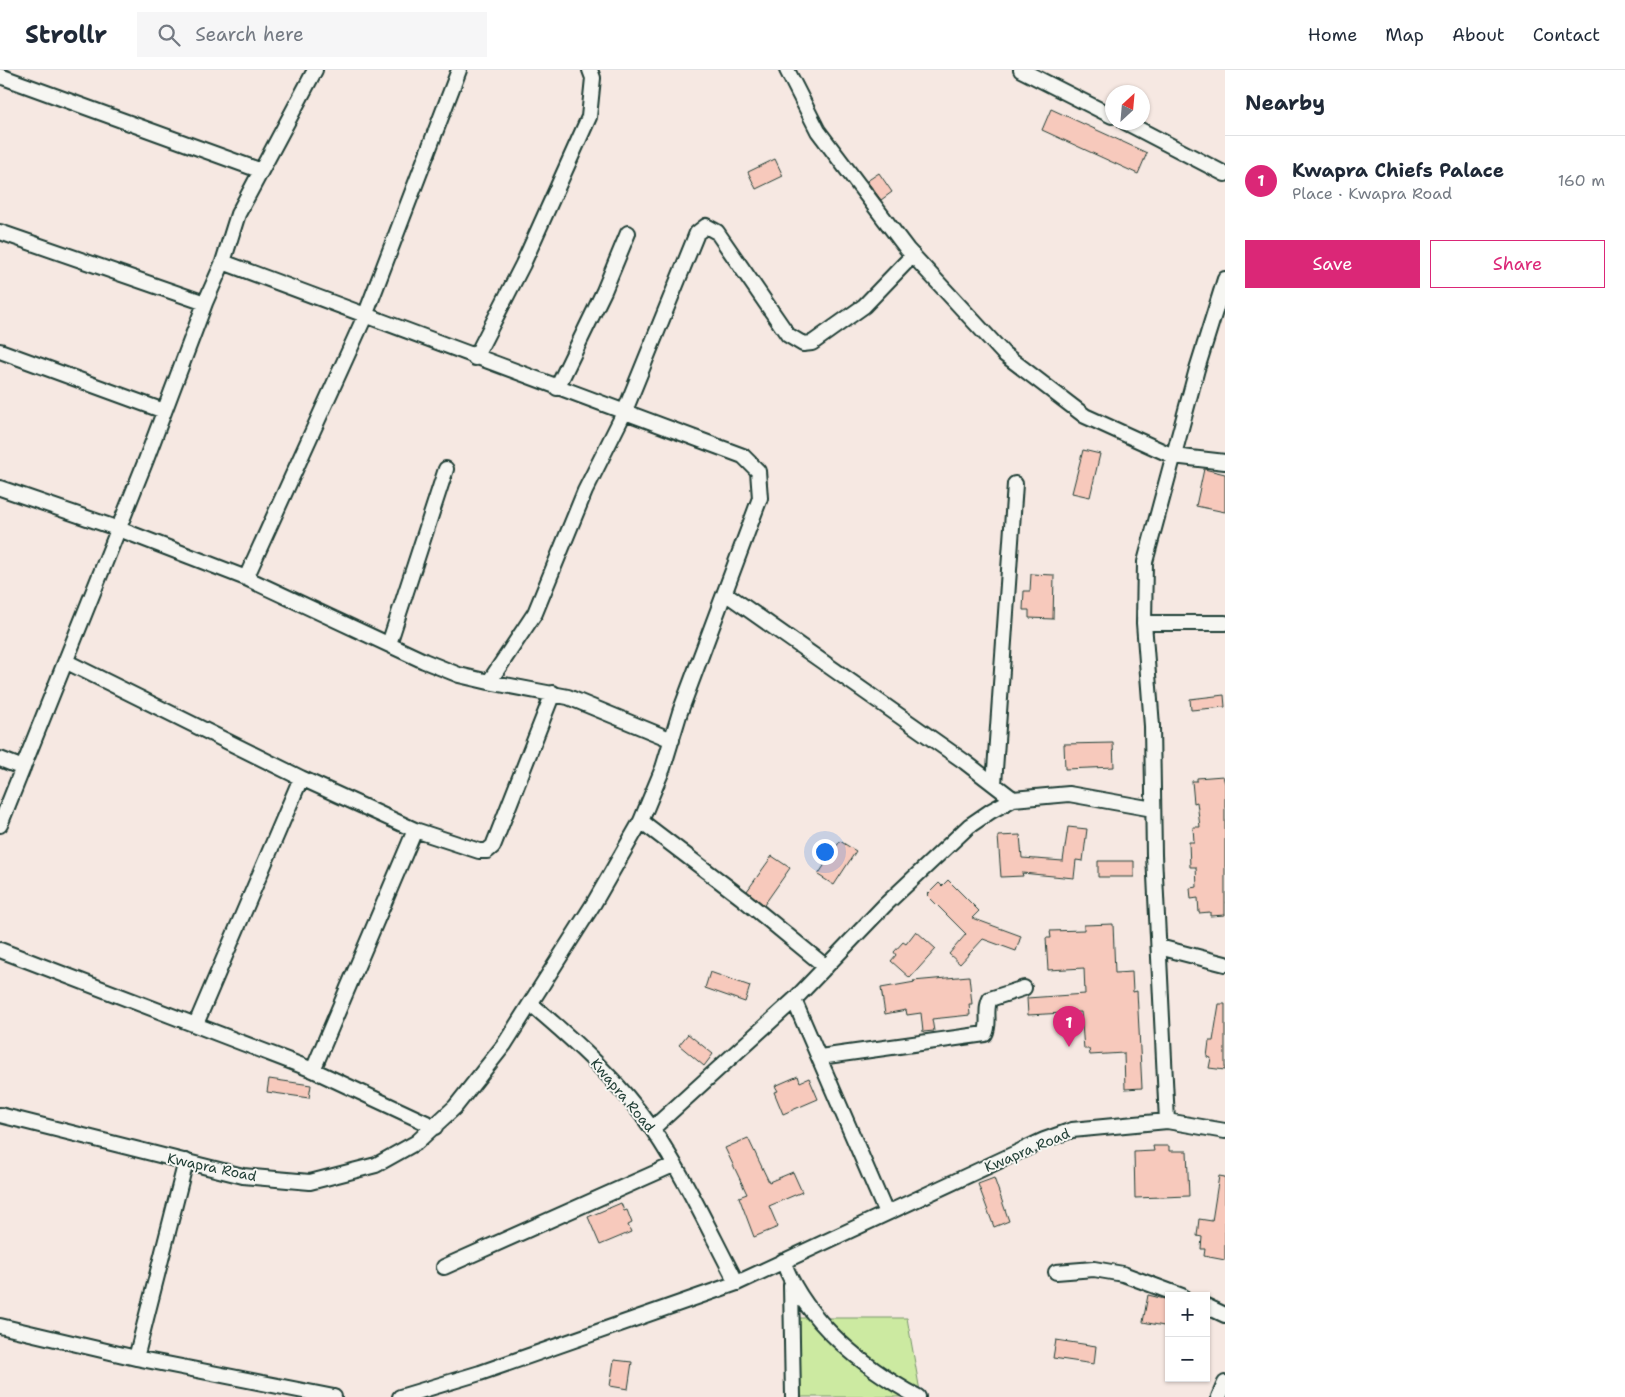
<!DOCTYPE html>
<html lang="en">
<head>
<meta charset="utf-8">
<style>
	body { margin:0; font-family:"Shantell Sans",sans-serif; background:#f6f6f7; color:#1f2937 }
	.controls { position:absolute; right:15px; bottom:15px; display:grid; overflow:hidden; border-radius:0px; box-shadow:0 1px 4px #0004 }
	.controls button { width:45px; height:45px; display:grid; place-items:center; padding:0; border:0; border-bottom:1px solid #e0e1e3; background:#fff; color:#1f2937; font:25px sans-serif }
	.compass { position:absolute; left:1105px; top:15px; width:45px; height:45px; border-radius:50%; background:#fff; box-shadow:0 1px 4px #0004; rotate:26deg }
	.you { position:absolute; left:824px; top:781px; width:18px; height:18px; margin:-12px; border:4px solid #fff; border-radius:50%; background:#1a73e8; box-shadow:0 0 0 8px #1a73e833 }
	.badge { display:grid; place-items:center; width:32px; height:32px; border-radius:50%; background:#db2777; color:#fff; font-size:16px; font-weight:700 }
	.pin { position:absolute; translate:-50% -41px; filter:drop-shadow(0 1px 2px #0008) }
	.pin::after { content:''; position:absolute; top:26px; width:18px; height:15px; background:inherit; clip-path:polygon(0 0,100% 0,50% 100%) }
	.list { margin:0; padding:0; list-style:none }
	h2 { display:flex; justify-content:space-between; align-items:center; height:65px; margin:0; padding:0 20px; font-size:21px }
	h2 small { font-size:16px; font-weight:400; color:#747a83 }
	.list li { display:grid; grid-template-columns:32px 1fr auto; gap:15px; align-items:center; box-sizing:border-box; height:90px; padding:0 20px; border-top:1px solid #e0e1e3 }
	.list b { display:block; font-size:19px; white-space:nowrap }
	.list p { margin:0; font-size:16px; white-space:nowrap; color:#747a83 }
	.list em { font-size:16px; font-style:normal; color:#747a83 }
	.actions { display:flex; gap:10px; padding:15px 20px }
	.actions a { flex:1; padding:11px 0; border:1px solid #db2777; border-radius:0px; text-align:center; font-size:18px; color:#db2777 }
	.actions .main { background:#db2777; color:#fff }
	.icon { flex:none; width:28px; height:28px; fill:none; stroke:currentColor; stroke-width:2; stroke-linecap:round; stroke-linejoin:round }
	.map { position:relative; flex:none; width:1225px; height:1327px; overflow:hidden }
	header { display:flex; align-items:center; gap:30px; box-sizing:border-box; height:70px; padding:0 25px; background:#fff; border-bottom:1px solid #e0e1e3 }
	header strong { font-size:24px }
	nav { display:flex; gap:28px; margin-inline-start:auto; font-size:18px }
	.search { width:350px; height:45px; background:#f6f6f7; display:flex; align-items:center; gap:12px; box-sizing:border-box; padding:0 18px; border-radius:0px; color:#747a83; font-size:19px }
	main { display:flex }
	aside { flex:1; background:#fff }
	.map>svg:first-child { display:block }
	.green { fill:#cceaa1; stroke:#76946a }
	.building { fill:#f7c9bc; stroke:#1f3d34 }
	.lines { fill:none; stroke-linecap:round; stroke-linejoin:round }
	.minor-casing { stroke:#1f3d34; stroke-width:18 }
	.minor { stroke:#f6f6f2; stroke-width:14 }
	.labels { text-anchor:middle; dominant-baseline:central; stroke-width:4; stroke-linejoin:round; paint-order:stroke }
	.street-label { font-size:14px; fill:#1f3d34; stroke:#f6f6f2 }
</style>
</head>
<body>
<header>
<strong>Strollr</strong>
<div class="search"><svg class="icon" aria-label="search" viewBox="0 0 24 24"><circle cx="10" cy="10" r="6"/><path d="M15 15l6 6"/></svg>Search here</div>
<nav><a>Home</a><a>Map</a><a>About</a><a>Contact</a></nav>
</header>
<main>
<div class="map">
<svg width="1225" height="1327" viewBox="0 0 1225 1327">
	<rect width="100%" height="100%" fill="#f6e8e2"/>
	<filter id="ink" filterUnits="userSpaceOnUse"><feTurbulence type="fractalNoise" baseFrequency=".02" numOctaves="2"/><feDisplacementMap in="SourceGraphic" scale="10" xChannelSelector="R" yChannelSelector="G"/><feConvolveMatrix kernelMatrix="1 2 1 2 8 2 1 2 1" color-interpolation-filters="sRGB"/></filter>
	<g filter="url(#ink)">
		<path class="green" d="M800,1248H907L921,1327H798Z"/>
		<path class="building" d="M1051,39L1147,83L1138,104L1042,60Z
			M775,89L783,106L756,119L748,102Z
			M879,103L892,122L881,130L867,111Z
			M1083,380L1100,384L1090,427L1072,423Z
			M1204,399L1225,404V442L1196,436Z
			M1031,504L1054,505L1053,549L1029,548V540H1023L1024,521H1030Z
			M1224,625L1225,637L1191,640L1190,629Z
			M1113,673L1114,697L1065,699L1064,674Z
			M1223,706L1225,714V845L1210,846V842L1199,843L1198,828L1191,829L1190,818L1197,817L1196,797H1190L1189,772H1194L1193,757H1200L1197,732L1194,733L1192,711H1197V708Z
			M1068,757L1087,759L1083,791L1076,790L1074,808L1022,803L1023,806L1001,807L998,766L1020,765L1022,788L1063,791Z
			M840,771L856,781L834,815L818,805Z
			M772,786L790,798L764,835L747,821Z
			M1098,791H1134V807H1098Z
			M948,810L979,841L972,848L1021,866L1016,881L983,869L960,894L949,884L966,864L927,825L939,813L942,816Z
			M1113,854L1115,903L1132,902L1133,922L1137,921L1142,1018L1125,1019L1124,983L1090,985L1089,979H1084L1081,942L1028,945L1027,928L1085,924L1084,898L1048,900L1046,868H1051L1050,861L1084,860V855Z
			M916,861L936,879L910,908L891,891L896,885L894,882L903,872L906,874Z
			M710,902L750,916L745,932L705,918Z
			M969,906L972,934H969L970,945L932,949L934,961L923,962L921,943L907,945L906,940L885,944L881,918L915,912L913,911Z
			M1219,934H1225V1000L1209,998L1211,988L1207,987L1209,971H1213Z
			M688,964L713,984L704,996L679,975Z
			M798,1006L800,1012L809,1008L818,1029L783,1044L774,1022L778,1021L775,1016Z
			M269,1009L311,1015L309,1028L267,1022Z
			M748,1068L769,1112L793,1102L802,1122L769,1136L778,1157L754,1167L739,1127L747,1124L725,1078Z
			M1153,1076H1169V1081H1187L1189,1126L1135,1128L1134,1082L1154,1081Z
			M1219,1106L1225,1107V1190L1204,1186L1205,1179H1201L1202,1167L1197,1166L1199,1149L1212,1151Z
			M994,1108L1009,1151L994,1157L978,1114Z
			M621,1133L624,1141L627,1140L632,1153L628,1155L631,1162L600,1175L588,1147Z
			M1148,1225L1169,1230V1257L1143,1252Z
			M1056,1270L1096,1276L1094,1294L1053,1288Z
			M614,1290L632,1292L628,1319L610,1316Z"/>
		<g class="lines">
			<defs>
				<path id="minor" d="M787,0L818,61L907,179L1004,284L1085,346L1173,386L1225,392
					M1021,0L1112,46
					M0,6L259,100
					M1125,52L1225,104
					M0,162L205,233
					M0,281L164,341
					M475,288L523,194L589,47L593,8L590,0
					M557,318L604,221L628,163
					M0,418L119,459L246,508L424,591L459,605L489,612L535,543L585,421L624,343L697,163L706,156L717,162L788,265L803,274L812,273L864,236L913,185
					M246,508L365,246L459,0
					M725,523L965,692L1013,729
					M1144,553H1225
					M389,574L446,399
					M67,592L301,708
					M489,612L568,627L672,670
					M0,689L23,698
					M994,714L1015,414
					M641,751L742,828L826,897
					M0,755L146,390L205,233L223,192L238,144L315,0
					M415,760L479,781H487L493,776L553,623
					M1159,877L1225,894
					M0,880L313,1000L435,1057
					M794,930L886,1143
					M531,934C576,972 619,1011 653,1060C685,1107 710,1162 737,1213
					M196,954L301,708L415,760L313,1000
					M820,987L985,964C991,953 984,940 990,929L1024,918
					M0,1045L243,1106L310,1112L376,1095L417,1072L455,1037L504,975L594,833L641,751L663,698L680,642L760,428L758,401L743,386L223,192
					M1167,1051L1154,785L1152,656L1144,553L1145,492L1197,299L1225,209
					M652,1059L794,930L885,835L969,756L991,741L1013,729L1069,724L1153,739
					M783,1191C805,1251 863,1297 918,1327
					M444,1197L673,1095
					M1056,1202L1094,1199L1123,1204L1182,1226
					M791,1215L793,1327
					M1206,1236L1225,1245
					M0,1256L136,1288L334,1327
					M136,1288L186,1091
					M400,1327L480,1303L737,1213L1044,1070L1072,1060L1167,1051L1225,1061
					M1219,1327L1225,1313"/>
			</defs>
			<use href="#minor" class="minor-casing"/>
			<use href="#minor" class="minor"/>
		</g>
	</g>
	<g class="labels">
		<g class="street-label">
			<text transform="translate(623 1025) rotate(50)">Kwapra Road</text>
			<text transform="translate(1027 1080) rotate(-23)">Kwapra Road</text>
			<text transform="translate(212 1097) rotate(12)">Kwapra Road</text>
		</g>
	</g>
</svg>
<div class="controls">
<button>+</button>
<button>−</button>
</div>
<svg class="compass" viewBox="-18 -18 36 36"><path d="M0-13l5 13h-10z" fill="#e53935"/><path d="M0 13l5-13h-10z" fill="#747a83"/></svg>
<div class="you"></div>
<div class="pin badge" style="left:1069px;top:977px">1</div>
</div>
<aside>
<h2>Nearby<small></small></h2>
<ul class="list">
<li><span class="badge">1</span><div><b>Kwapra Chiefs Palace</b><p>Place · Kwapra Road</p></div><em>160 m</em></li>
</ul>
<div class="actions"><a class="main">Save</a><a>Share</a></div>
</aside>
</main>
</body>
</html>
